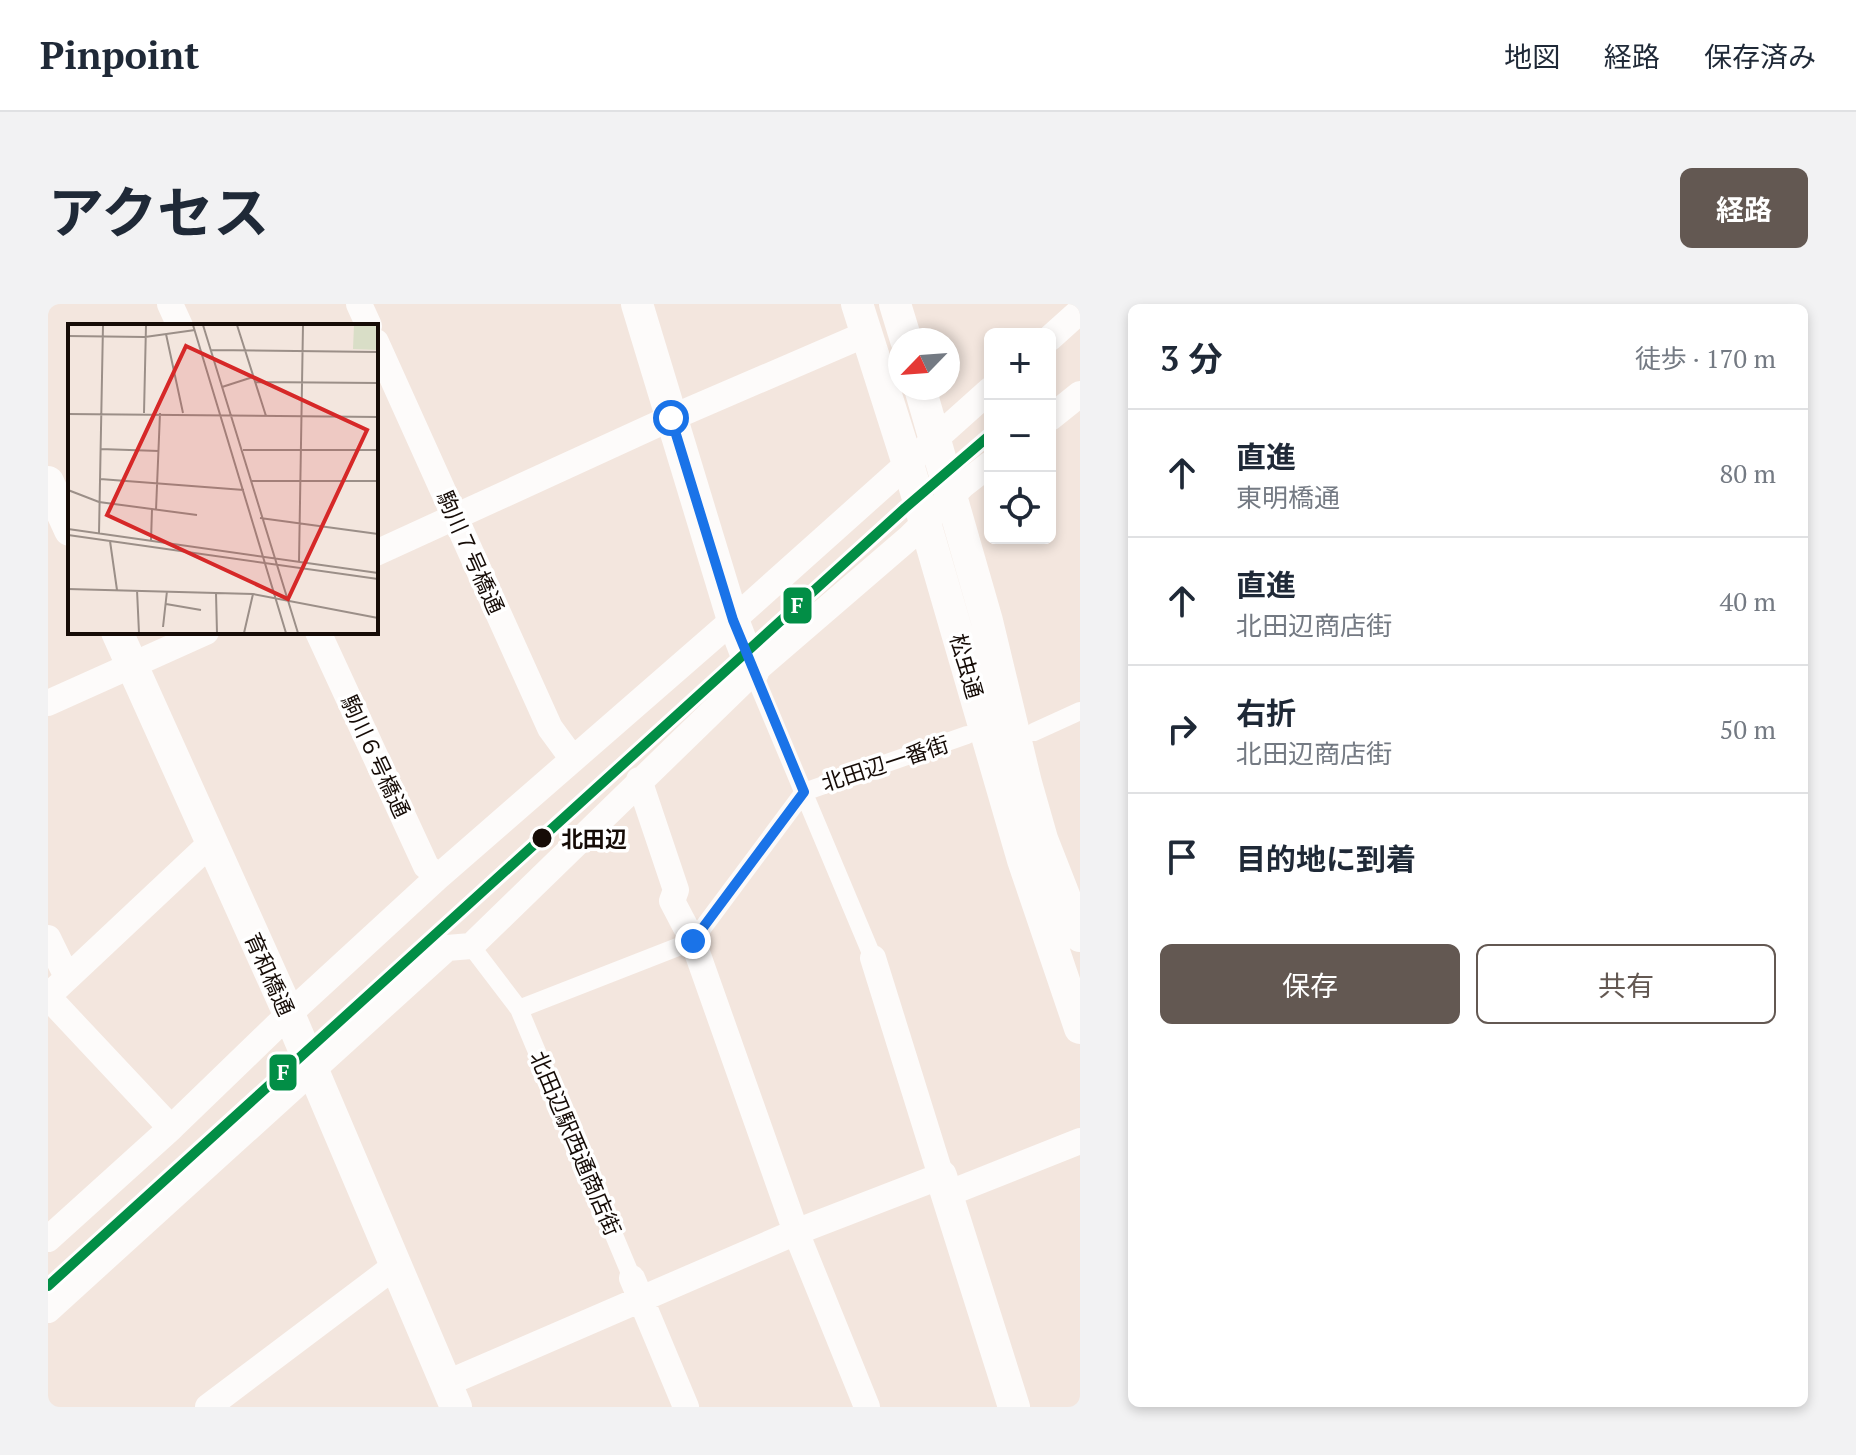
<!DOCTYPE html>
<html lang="ja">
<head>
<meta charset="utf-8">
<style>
	body { margin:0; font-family:"PT Serif","Noto Sans JP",serif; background:#f2f2f3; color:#1f2937 }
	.controls { position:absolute; right:24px; top:24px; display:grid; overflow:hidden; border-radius:12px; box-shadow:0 4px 12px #0003 }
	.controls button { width:72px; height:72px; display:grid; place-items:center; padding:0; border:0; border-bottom:2px solid #e0e1e3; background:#fff; color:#1f2937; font:40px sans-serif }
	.compass { position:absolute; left:840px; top:24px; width:72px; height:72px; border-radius:50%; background:#fff; box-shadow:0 4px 12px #0003; rotate:245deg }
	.stop { position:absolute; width:24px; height:24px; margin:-18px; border:6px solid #1a73e8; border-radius:50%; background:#fff }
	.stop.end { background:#1a73e8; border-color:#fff; box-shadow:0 2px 8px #0008 }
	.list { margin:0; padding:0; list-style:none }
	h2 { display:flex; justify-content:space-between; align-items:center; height:104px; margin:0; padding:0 32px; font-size:34px }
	h2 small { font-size:26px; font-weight:400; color:#747a83 }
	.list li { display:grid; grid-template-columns:52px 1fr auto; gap:24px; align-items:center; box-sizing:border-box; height:128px; padding:0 32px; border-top:2px solid #e0e1e3 }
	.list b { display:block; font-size:30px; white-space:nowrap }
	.list p { margin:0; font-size:26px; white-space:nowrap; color:#747a83 }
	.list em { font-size:26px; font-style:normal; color:#747a83 }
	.actions { display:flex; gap:16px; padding:24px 32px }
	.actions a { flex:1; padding:18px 0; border:2px solid #635852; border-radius:12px; text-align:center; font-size:28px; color:#635852 }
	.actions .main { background:#635852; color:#fff }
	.icon { flex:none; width:44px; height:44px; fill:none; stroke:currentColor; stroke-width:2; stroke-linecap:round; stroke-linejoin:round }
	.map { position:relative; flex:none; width:1032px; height:1103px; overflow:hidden; border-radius:12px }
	header { display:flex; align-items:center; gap:48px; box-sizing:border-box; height:112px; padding:0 40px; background:#fff; border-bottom:2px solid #e0e1e3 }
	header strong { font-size:38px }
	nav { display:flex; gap:44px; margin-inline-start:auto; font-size:28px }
	.intro { display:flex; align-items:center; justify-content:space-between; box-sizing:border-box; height:192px; padding:0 48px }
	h1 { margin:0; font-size:56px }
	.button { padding:20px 36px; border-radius:12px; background:#635852; color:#fff; font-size:28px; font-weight:700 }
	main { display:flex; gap:48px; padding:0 48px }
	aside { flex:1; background:#fff; border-radius:12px; box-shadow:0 4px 12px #0003 }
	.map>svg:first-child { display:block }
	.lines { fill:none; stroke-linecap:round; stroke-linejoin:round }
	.pedestrian { stroke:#fdfbfa; stroke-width:18 }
	.minor { stroke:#fdfbfa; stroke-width:26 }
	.tertiary { stroke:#fdfbfa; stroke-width:32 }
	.rail-1-casing { stroke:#fff; stroke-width:16 }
	.rail-1 { stroke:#028e46; stroke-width:10 }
	.route { stroke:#1a73e8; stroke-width:10 }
	.stop-dot { fill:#160c07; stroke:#fff; stroke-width:3 }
	.labels { text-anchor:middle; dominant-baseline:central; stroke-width:7; stroke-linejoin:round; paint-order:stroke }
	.street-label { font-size:22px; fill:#160c07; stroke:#fff }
	.stop-label { font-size:22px; font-weight:bold; fill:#160c07; stroke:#fff; text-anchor:start }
	.inset-road { fill:none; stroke:#9b8f88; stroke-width:2 }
	.view { fill:#d62828; fill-opacity:0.15; stroke:#d62828; stroke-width:4 }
	.inset-edge { fill:none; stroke:#160c07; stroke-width:4 }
	.line-badge { stroke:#fff; stroke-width:3 }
	.badge-label { font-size:22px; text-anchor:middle; font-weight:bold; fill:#fff }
</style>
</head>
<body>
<header>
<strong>Pinpoint</strong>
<nav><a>地図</a><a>経路</a><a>保存済み</a></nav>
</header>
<div class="intro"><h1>アクセス</h1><a class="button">経路</a></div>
<main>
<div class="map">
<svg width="1032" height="1103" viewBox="0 0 1032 1103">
	<rect width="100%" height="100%" fill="#f3e6de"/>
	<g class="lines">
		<path class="pedestrian" d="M705,368L825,654
			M986,428L1032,407
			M423,642L471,705L584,974
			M471,705L645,637L756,488L919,431"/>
		<path class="minor" d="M122,0L132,22
			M311,0L321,22
			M1002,34L1032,7
			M328,38L502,424L524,454
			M1002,114L1032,90
			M328,249L623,114L818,30
			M270,328L378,562L390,573
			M0,399L158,328
			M591,476L628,586L624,597L645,637L748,928L819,1103
			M0,634L19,673
			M0,692L163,539
			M0,693L123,824
			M899,890L1032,837
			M0,935L123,824L241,710L390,573L685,316L942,86
			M584,974L638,1103
			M0,1006L399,644L423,642L705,368L862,233L915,181L942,160
			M397,1080L748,928L893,872L825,654
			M160,1103L347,962"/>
		<path class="tertiary" d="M589,0L685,316L705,368
			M809,0L860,160L975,556L1032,724
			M847,0L858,36
			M872,84L939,317L978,479L994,535L1032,632
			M0,178L22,226
			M69,328L241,710L408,1103
			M893,872L966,1103"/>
		<defs>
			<path id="rail-1" d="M0,982L857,204L942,131"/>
		</defs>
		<use href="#rail-1" class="rail-1-casing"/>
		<use href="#rail-1" class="rail-1"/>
	</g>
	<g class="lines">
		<path class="route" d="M623,114L685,316L756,488L645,637"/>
	</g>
	<circle class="stop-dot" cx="494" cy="534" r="11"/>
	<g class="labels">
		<g class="street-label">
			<text transform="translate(423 248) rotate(66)">駒川７号橋通</text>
			<text transform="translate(919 362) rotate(74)">松虫通</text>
			<text transform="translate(328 452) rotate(65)">駒川６号橋通</text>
			<text transform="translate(837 459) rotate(-18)">北田辺一番街</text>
			<text transform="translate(222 670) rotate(66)">育和橋通</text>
			<text transform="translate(528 839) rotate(67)">北田辺駅西通商店街</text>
		</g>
		<g class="stop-label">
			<text x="513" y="534">北田辺</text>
		</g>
	</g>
	<g transform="translate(20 20)">
		<rect width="310" height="310" fill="#f3e6de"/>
		<path d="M286,1H310V26L285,25Z" fill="#d9dec7"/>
		<path class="inset-road" d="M125,1L218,309M135,1L230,309M169,1L198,92M98,10L115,89M0,12L77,13L127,6M143,26L310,28M187,58L310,59M154,63L185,53M76,89L78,1M0,90L310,93M32,125L91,127M175,126H310M32,155L176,166M184,157H310M0,166L31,178L129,191M88,186L92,89M192,194L310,210M0,205L310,249M31,209L35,1M0,211L310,255M42,217L49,266M83,217L84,185M231,238L235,1M0,265L185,270L310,294M69,266L71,309M148,269L149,309M98,280L133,286M95,303L99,267M176,309L185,270"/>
		<path class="view" d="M118,22L299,106L220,275L39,191Z"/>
		<rect width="310" height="310" class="inset-edge"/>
	</g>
	<g class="line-badge">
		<rect x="734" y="282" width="31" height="39" rx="8" fill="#028e46"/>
		<rect x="220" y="749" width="30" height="39" rx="8" fill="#028e46"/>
	</g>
	<g class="badge-label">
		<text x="749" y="309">F</text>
		<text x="235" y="776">F</text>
	</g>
</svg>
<div class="controls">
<button>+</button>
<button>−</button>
<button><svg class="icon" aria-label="locate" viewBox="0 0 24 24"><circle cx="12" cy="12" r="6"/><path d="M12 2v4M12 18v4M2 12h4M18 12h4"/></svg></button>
</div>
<svg class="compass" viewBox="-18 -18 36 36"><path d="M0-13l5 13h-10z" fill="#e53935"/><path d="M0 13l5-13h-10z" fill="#747a83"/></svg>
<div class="stop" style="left:623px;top:114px"></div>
<div class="stop end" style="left:645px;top:637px"></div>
</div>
<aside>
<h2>3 分<small>徒歩 · 170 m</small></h2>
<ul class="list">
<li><svg class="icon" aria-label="ahead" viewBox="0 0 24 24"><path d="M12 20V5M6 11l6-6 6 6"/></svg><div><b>直進</b><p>東明橋通</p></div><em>80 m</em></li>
<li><svg class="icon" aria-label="ahead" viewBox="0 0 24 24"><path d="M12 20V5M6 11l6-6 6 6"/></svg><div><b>直進</b><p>北田辺商店街</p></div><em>40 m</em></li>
<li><svg class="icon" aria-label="right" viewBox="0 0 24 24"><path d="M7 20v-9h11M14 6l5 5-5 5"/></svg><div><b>右折</b><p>北田辺商店街</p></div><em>50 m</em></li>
<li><svg class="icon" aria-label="arrive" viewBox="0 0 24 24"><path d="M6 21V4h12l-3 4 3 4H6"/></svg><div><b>目的地に到着</b></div></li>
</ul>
<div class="actions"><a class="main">保存</a><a>共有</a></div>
</aside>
</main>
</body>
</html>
